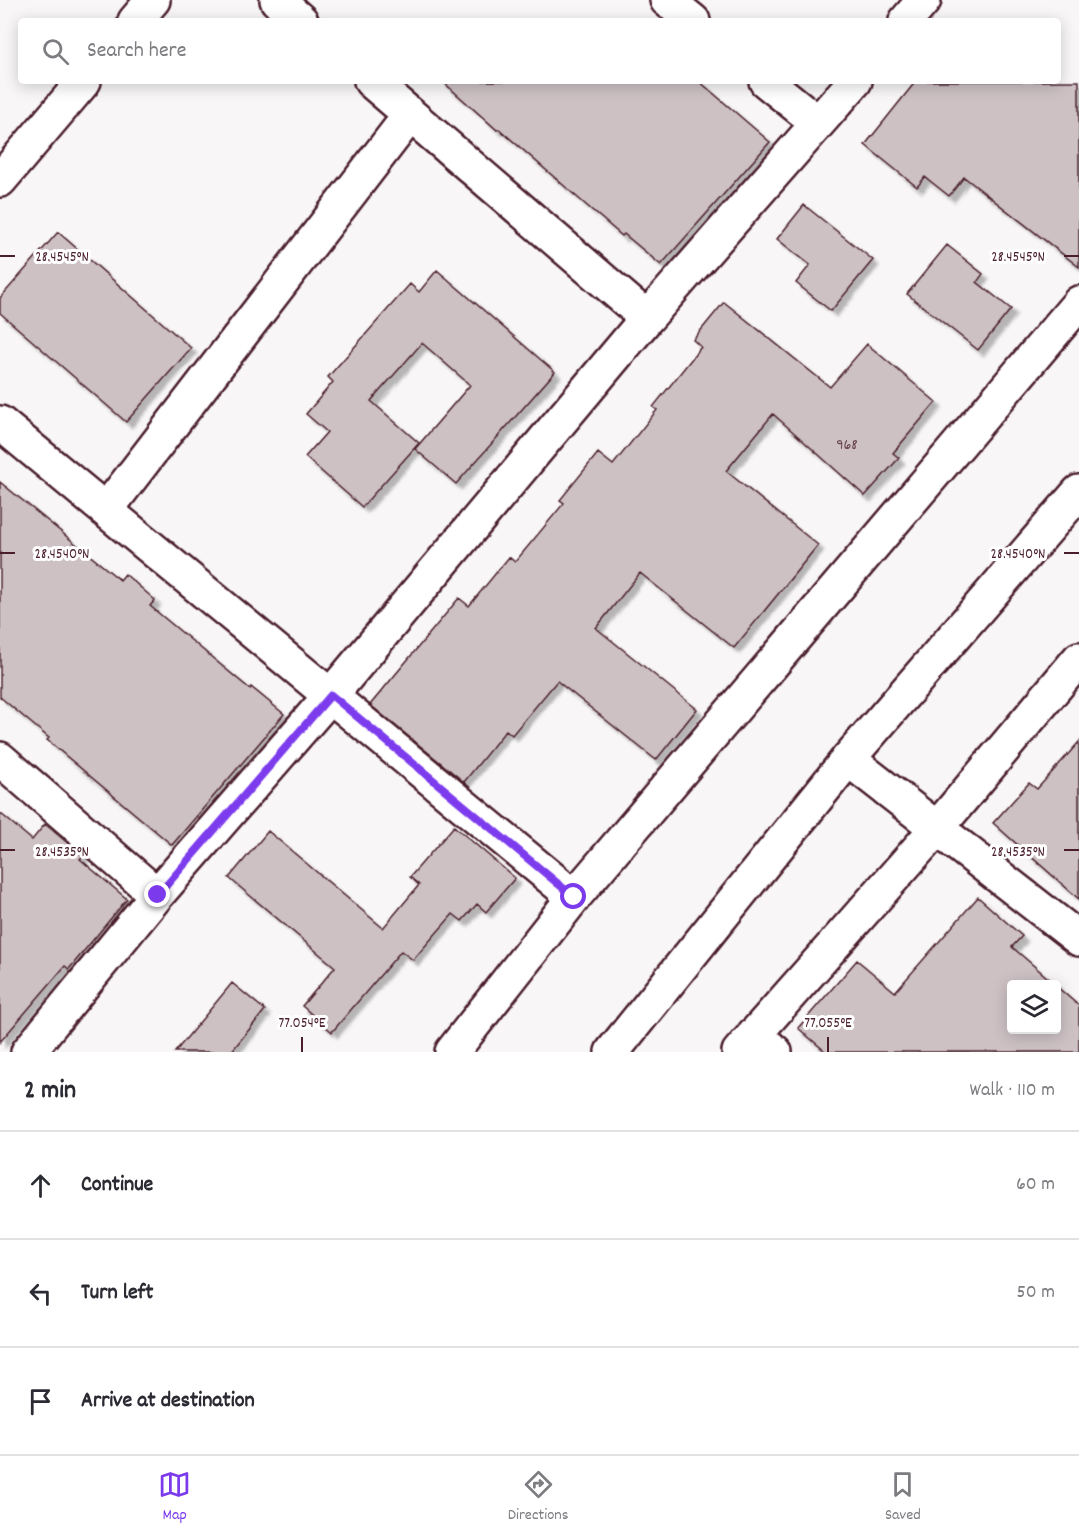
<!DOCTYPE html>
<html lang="en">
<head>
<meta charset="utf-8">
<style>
	body { margin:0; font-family:Dekko,sans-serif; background:#f7f7f7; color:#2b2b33 }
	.controls { position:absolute; right:18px; bottom:18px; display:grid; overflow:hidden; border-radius:6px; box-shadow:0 3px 15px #0003 }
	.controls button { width:54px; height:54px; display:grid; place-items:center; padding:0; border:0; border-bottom:2px solid #e1e1e2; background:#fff; color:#2b2b33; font:30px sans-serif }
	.stop { position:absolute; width:18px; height:18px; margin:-14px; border:4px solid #7c3aed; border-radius:50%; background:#fff }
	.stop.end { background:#7c3aed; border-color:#fff; box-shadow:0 2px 6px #0008 }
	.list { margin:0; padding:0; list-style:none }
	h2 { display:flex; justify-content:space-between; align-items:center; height:78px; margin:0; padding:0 24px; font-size:26px }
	h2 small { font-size:20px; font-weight:400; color:#7c7c81 }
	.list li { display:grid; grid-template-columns:39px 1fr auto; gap:18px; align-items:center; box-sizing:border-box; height:108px; padding:0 24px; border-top:2px solid #e1e1e2 }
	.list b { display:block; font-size:22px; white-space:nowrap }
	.list em { font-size:20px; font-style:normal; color:#7c7c81 }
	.icon { flex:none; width:33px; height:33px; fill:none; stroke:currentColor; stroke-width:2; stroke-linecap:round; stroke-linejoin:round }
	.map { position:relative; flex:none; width:1079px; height:1052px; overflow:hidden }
	.search { position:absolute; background:#fff; box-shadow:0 3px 15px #0003; left:18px; right:18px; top:18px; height:66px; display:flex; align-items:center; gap:15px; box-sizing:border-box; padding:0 21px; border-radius:6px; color:#7c7c81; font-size:22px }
	.sheet { height:402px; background:#fff }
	nav { display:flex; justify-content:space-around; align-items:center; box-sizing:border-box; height:84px; border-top:2px solid #e1e1e2; background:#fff; font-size:16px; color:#7c7c81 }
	nav a { display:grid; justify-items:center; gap:3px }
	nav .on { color:#7c3aed }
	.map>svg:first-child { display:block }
	.building { fill:#cdc1c4; stroke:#4a1f2b; stroke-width:1.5; filter:url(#shadow) }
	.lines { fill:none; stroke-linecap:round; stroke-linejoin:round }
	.street-casing { stroke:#4a1f2b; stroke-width:38 }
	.secondary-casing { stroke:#4a1f2b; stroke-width:38 }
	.street { stroke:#fff; stroke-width:33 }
	.secondary { stroke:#fff; stroke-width:33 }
	.route { stroke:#7c3aed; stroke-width:8 }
	.ticks { fill:none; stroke:#4a1f2b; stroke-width:2 }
	.labels { text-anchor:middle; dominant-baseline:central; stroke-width:6; stroke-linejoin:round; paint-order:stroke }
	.number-label { font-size:16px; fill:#6b4851 }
	.ticks-label { font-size:15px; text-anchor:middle; fill:#4a1f2b; stroke:#fff; stroke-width:6; stroke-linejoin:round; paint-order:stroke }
</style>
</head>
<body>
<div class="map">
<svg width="1079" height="1052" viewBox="0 0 1079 1052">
	<defs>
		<filter id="shadow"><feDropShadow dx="5.5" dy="5.5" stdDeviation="1.5" flood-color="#0004"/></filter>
	</defs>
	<rect width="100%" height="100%" fill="#f8f6f7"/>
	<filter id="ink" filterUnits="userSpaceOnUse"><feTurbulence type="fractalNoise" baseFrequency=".0167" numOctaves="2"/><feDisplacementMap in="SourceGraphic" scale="12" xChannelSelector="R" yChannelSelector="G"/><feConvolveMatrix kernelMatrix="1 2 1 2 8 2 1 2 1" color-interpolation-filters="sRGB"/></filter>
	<g filter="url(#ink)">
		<path class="building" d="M442,81H699L770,142L661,265L624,234L622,236L586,205L499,129L497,130Z
			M916,81H1079V267L964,177L949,196L925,177L917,187L865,145Z
			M804,205L873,260L831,311L796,283L810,265L777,239Z
			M58,232L191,348L126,422L0,313V298Z
			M947,245L983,274L977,282L1011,309L978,350L907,294Z
			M437,270L555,372L456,484L415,449L470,385L422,343L371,401L419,443L362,507L305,457L327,432L306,414L333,382L328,377L410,284L419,292Z
			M724,302L830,387L867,344L936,402L893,453L899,458L865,496L773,414L726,471L818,545L734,648L640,573L596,628L697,709L656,760L557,681L512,735L506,730L464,782L370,705L459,598L469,606L509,557L515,562L564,503L560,500L598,453L613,465L657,410L653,407L701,347L693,340Z
			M0,482L120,580L125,574L155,600L150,606L250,689L251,687L284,714L172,845L47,740L49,738L0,697Z
			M1079,742V899L993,823L1029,783L1037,789Z
			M0,813L32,840L45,824L83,856L80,859L127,899L69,969L65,966L0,1042Z
			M454,826L515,878L486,912L477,904L462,921L453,914L413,960L401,951L332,1032L302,1006L335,967L229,878L268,831L383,928L419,885L410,877Z
			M978,897L1022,936L1012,947L1055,984H1011V1029H1056V986L1079,1006V1052H826L798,1028L857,960L895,992Z
			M232,983L265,1010L231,1052H175Z"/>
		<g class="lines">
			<defs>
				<path id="street" d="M277,0L301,21
					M667,0L693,21
					M135,21L153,0
					M906,21L924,0
					M371,81L647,318
					M766,81L818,123
					M0,180L84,81
					M0,423L574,897
					M106,510L410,115
					M0,759L157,895
					M848,759L1079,939
					M754,1034L775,1052
					M28,1052L157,895L331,695L647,318L855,81
					M452,1052L574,897L1079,303
					M739,1052L938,827L1079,659"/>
				<path id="secondary" d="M612,1052L848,759L1079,492"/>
			</defs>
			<use href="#street" class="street-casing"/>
			<use href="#secondary" class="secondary-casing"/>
			<use href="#street" class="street"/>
			<use href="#secondary" class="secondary"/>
		</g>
	</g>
	<g class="lines" filter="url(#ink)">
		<path class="route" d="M158,895L331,695L574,897"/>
	</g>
	<path class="ticks" d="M0,256H15M1064,256H1079M0,553H15M1064,553H1079M0,850H15M1064,850H1079M302,1037V1052M828,1037V1052"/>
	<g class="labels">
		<g class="number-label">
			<text x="847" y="445">968</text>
		</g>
	</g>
	<g class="ticks-label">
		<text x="62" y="261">28.4545°N</text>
		<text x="1018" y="261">28.4545°N</text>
		<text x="62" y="558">28.4540°N</text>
		<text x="1018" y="558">28.4540°N</text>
		<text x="62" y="856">28.4535°N</text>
		<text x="1018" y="856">28.4535°N</text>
		<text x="302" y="1027">77.054°E</text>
		<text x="828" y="1027">77.055°E</text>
	</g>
</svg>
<div class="controls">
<button><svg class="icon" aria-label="layers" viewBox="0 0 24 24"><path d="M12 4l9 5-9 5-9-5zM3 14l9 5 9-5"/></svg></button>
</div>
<div class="stop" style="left:574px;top:897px"></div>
<div class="stop end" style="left:158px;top:895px"></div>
<div class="search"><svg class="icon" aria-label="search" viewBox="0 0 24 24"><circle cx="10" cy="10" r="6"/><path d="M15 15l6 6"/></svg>Search here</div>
</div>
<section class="sheet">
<h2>2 min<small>Walk · 110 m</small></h2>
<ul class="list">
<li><svg class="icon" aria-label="ahead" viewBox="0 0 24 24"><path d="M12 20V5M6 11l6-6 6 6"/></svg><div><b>Continue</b></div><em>60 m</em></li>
<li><svg class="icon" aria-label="left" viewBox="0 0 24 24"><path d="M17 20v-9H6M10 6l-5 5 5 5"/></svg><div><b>Turn left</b></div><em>50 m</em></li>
<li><svg class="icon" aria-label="arrive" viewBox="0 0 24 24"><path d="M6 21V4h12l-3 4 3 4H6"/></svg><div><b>Arrive at destination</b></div></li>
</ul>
</section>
<nav>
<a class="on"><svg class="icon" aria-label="map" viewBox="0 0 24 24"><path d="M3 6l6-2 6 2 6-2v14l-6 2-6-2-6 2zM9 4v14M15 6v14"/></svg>Map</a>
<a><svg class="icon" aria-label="directions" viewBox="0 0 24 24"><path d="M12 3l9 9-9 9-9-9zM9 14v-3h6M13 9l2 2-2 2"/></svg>Directions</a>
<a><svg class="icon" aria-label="saved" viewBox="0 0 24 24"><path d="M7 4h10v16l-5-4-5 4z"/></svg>Saved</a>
</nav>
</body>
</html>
